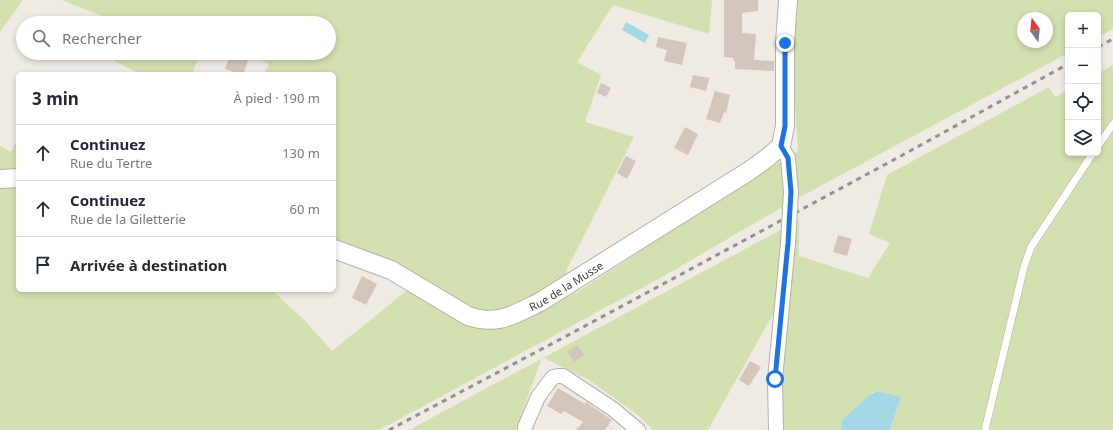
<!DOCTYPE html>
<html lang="fr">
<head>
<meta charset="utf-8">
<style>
	body { margin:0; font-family:"Noto Sans",sans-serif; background:#f2f2f3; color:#1f2937 }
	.controls { position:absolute; right:12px; top:12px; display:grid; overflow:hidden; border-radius:6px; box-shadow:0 2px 6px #0003 }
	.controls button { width:36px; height:36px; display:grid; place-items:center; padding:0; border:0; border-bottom:1px solid #e0e1e3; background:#fff; color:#1f2937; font:20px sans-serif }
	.compass { position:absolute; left:1017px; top:12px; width:36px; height:36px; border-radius:50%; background:#fff; box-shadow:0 2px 6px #0003; rotate:345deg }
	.stop { position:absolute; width:12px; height:12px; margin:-9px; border:3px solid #1a73e8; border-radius:50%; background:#fff }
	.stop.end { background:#1a73e8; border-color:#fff; box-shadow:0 1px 4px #0008 }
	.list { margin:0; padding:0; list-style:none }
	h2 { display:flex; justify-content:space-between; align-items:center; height:52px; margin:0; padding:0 16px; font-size:17px }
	h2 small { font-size:13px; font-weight:400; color:#747a83 }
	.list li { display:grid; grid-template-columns:26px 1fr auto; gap:12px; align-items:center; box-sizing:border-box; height:56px; padding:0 16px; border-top:1px solid #e0e1e3 }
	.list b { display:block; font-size:15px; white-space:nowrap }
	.list p { margin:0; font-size:13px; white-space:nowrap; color:#747a83 }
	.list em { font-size:13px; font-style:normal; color:#747a83 }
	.icon { flex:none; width:22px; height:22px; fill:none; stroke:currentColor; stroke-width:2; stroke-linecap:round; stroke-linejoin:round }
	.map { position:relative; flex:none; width:1113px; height:430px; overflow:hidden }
	.search { position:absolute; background:#fff; box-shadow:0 2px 6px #0003; left:16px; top:16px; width:320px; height:44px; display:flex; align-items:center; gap:10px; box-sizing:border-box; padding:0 14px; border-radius:22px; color:#747a83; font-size:15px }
	.panel { position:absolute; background:#fff; box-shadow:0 2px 6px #0003; left:16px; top:72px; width:320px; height:220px; border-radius:6px }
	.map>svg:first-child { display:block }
	.green { fill:#d3e0b0; fill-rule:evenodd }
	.water { fill:#a5d8e7 }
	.building { fill:#d3c6bd }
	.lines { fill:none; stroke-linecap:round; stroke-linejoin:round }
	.service-casing { stroke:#bab0a7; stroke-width:8 }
	.minor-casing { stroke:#bab0a7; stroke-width:16 }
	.tertiary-casing { stroke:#bab0a7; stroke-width:20 }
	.service { stroke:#fff; stroke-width:7 }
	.minor { stroke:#fff; stroke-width:14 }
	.tertiary { stroke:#fff; stroke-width:18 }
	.rail { stroke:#929292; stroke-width:3; stroke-dasharray:5 5; stroke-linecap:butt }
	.minor-bridge-casing { stroke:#bab0a7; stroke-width:16; stroke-linecap:butt }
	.minor-bridge { stroke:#fff; stroke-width:14 }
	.route { stroke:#1a73e8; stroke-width:5 }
	.labels { text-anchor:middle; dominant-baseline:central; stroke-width:3; stroke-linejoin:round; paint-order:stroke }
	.street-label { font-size:11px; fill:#413a34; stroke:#fff }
</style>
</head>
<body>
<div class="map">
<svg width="1113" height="430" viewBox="0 0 1113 430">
	<rect width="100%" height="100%" fill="#efeae4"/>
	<path class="green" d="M0,0H23L0,32Z
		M62,0H712L709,34L613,5L577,62L601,75L585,122L634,137L566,271L576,293L759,174L798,151L791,42L796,0H1113V29L1098,37V15H1068V53L800,197L662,277L379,430H0V146L11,152L18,138V290H272L306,322L332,351L410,288L334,243V74H264L269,64L247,53H329V23H99L102,16ZM1023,18H1047V42H1023Z
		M97,53H200L192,74H141Z
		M1113,65V430H890L901,397L877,391L871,393L842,420L841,430H782L783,374L788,313L773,314L708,430H653L638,415L589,380L542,357L516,430H409L799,220V256L868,278L890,243L869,234L887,175L1049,87L1055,97L1068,90V153H1098V74Z"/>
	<path class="water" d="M626,22L649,35L645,43L622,30Z
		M877,391L901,397L890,430H841L842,420L869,395Z"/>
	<path class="building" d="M724,0H758V11L742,13V33L756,34L754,60L774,61V71L735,69V61H733L734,58L724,57Z
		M658,37L687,43L682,65L664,61L667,50L656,47Z
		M231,53H235L249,58L243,74H230L232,71L225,69Z
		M693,75L709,78L706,91L690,87Z
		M601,83L611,88L606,97L597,93Z
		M715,91L730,95L726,113L724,112L720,123L706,119Z
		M685,127L698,134L688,155L674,148Z
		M626,156L636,161L627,179L617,173Z
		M838,235L852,239L847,256L833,252Z
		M362,276L377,284L366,305L352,298Z
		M577,345L584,355L575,362L567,352Z
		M750,361L761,367L749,386L739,380Z
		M558,388L585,404L586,402L612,420L605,430H576L583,422L564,411L561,414L547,406Z"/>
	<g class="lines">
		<defs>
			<path id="service" d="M1098,146L1113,124
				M985,430L1024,267L1031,247L1093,153"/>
			<path id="minor" d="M781,146L788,158L791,192
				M525,427L538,397L553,377L558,376H563L613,409L638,430
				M776,430L775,379L788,243"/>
			<g id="tertiary">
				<path d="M0,179L18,178"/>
				<path id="s1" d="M334,249L391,270L468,316C498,326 513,315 540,302L749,171L767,158L781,146L785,126V43L788,0"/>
			</g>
		</defs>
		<use href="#service" class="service-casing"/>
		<use href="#minor" class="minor-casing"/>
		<use href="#tertiary" class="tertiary-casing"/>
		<use href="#service" class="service"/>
		<use href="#minor" class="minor"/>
		<use href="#tertiary" class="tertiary"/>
		<path class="rail" d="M1098,47L1113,39
			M389,430L572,333L899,157L1068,64"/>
		<defs>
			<path id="minor-bridge" d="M788,243L791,192"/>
		</defs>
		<use href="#minor-bridge" class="minor-bridge-casing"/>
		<use href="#minor-bridge" class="minor-bridge"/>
	</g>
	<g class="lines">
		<path class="route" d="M775,379L788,243L791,192L788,158L781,146L785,126V43"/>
	</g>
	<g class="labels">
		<g class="street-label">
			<text stroke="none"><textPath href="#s1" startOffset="257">Rue de la Musse</textPath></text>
		</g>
	</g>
</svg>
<div class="controls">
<button>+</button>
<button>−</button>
<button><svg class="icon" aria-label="locate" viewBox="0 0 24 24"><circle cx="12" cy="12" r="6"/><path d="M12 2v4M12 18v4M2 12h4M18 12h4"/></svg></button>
<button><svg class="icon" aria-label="layers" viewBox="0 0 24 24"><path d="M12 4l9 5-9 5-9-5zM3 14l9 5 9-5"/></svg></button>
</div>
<svg class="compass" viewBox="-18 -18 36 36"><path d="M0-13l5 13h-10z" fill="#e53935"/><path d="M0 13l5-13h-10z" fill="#747a83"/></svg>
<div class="stop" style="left:775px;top:379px"></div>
<div class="stop end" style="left:785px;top:43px"></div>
<div class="search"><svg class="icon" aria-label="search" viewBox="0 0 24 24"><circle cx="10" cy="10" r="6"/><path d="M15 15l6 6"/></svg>Rechercher</div>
<section class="panel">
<h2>3 min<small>À pied · 190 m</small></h2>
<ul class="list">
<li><svg class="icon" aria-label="ahead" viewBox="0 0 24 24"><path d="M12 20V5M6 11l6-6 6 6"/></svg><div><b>Continuez</b><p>Rue du Tertre</p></div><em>130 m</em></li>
<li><svg class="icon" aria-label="ahead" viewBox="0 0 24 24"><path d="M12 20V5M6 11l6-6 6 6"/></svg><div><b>Continuez</b><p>Rue de la Giletterie</p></div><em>60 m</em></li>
<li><svg class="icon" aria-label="arrive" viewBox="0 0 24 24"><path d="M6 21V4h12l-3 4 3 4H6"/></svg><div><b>Arrivée à destination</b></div></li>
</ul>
</section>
</div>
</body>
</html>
